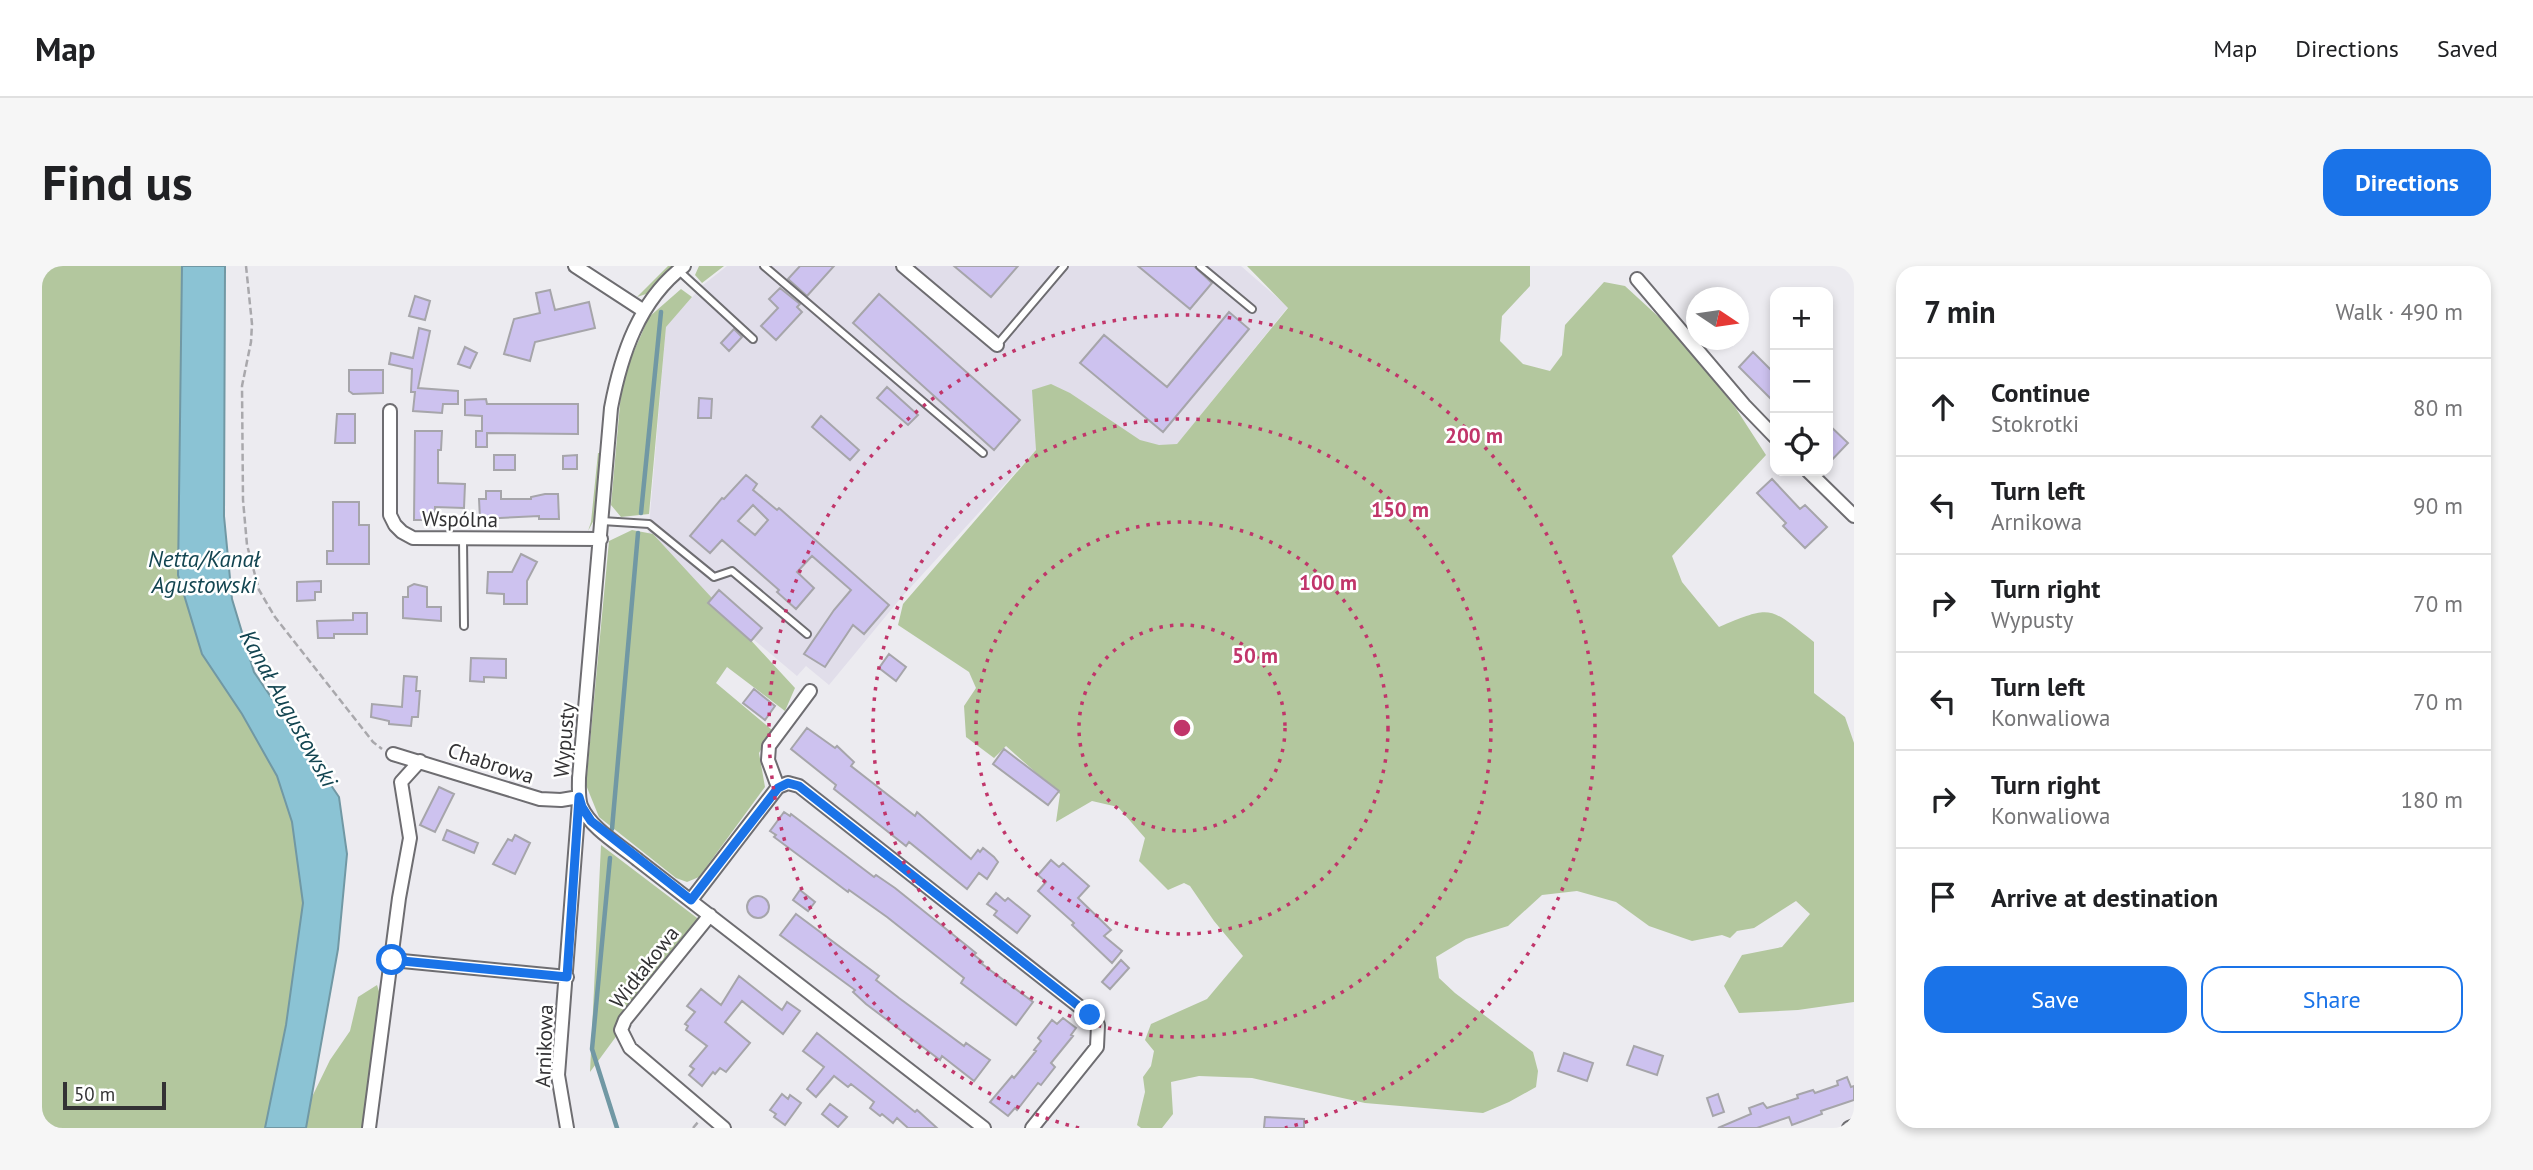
<!DOCTYPE html>
<html lang="en">
<head>
<meta charset="utf-8">
<style>
	body { margin:0; font-family:"PT Sans",sans-serif; background:#f6f6f6; color:#202124 }
	.controls { position:absolute; right:21px; top:21px; display:grid; overflow:hidden; border-radius:14px; box-shadow:0 4px 10px #0003 }
	.controls button { width:63px; height:63px; display:grid; place-items:center; padding:0; border:0; border-bottom:2px solid #e0e0e0; background:#fff; color:#202124; font:35px sans-serif }
	.compass { position:absolute; left:1644px; top:21px; width:63px; height:63px; border-radius:50%; background:#fff; box-shadow:0 4px 10px #0003; rotate:103deg }
	.scale { position:absolute; left:21px; bottom:18px; width:103px; box-sizing:border-box; padding-left:7px; border:4px solid #333234; border-top:0; font-size:19px; line-height:24px; white-space:nowrap; color:#333234; -webkit-text-stroke:5px #fff; paint-order:stroke }
	.stop { position:absolute; width:21px; height:21px; margin:-16px; border:5px solid #1a73e8; border-radius:50%; background:#fff }
	.stop.end { background:#1a73e8; border-color:#fff; box-shadow:0 2px 7px #0008 }
	.list { margin:0; padding:0; list-style:none }
	h2 { display:flex; justify-content:space-between; align-items:center; height:91px; margin:0; padding:0 28px; font-size:30px }
	h2 small { font-size:23px; font-weight:400; color:#757577 }
	.list li { display:grid; grid-template-columns:46px 1fr auto; gap:21px; align-items:center; box-sizing:border-box; height:98px; padding:0 28px; border-top:2px solid #e0e0e0 }
	.list b { display:block; font-size:26px; white-space:nowrap }
	.list p { margin:0; font-size:23px; white-space:nowrap; color:#757577 }
	.list em { font-size:23px; font-style:normal; color:#757577 }
	.actions { display:flex; gap:14px; padding:21px 28px }
	.actions a { flex:1; padding:16px 0; border:2px solid #1a73e8; border-radius:21px; text-align:center; font-size:24px; color:#1a73e8 }
	.actions .main { background:#1a73e8; color:#fff }
	.icon { flex:none; width:38px; height:38px; fill:none; stroke:currentColor; stroke-width:2; stroke-linecap:round; stroke-linejoin:round }
	.map { position:relative; flex:none; width:1812px; height:862px; overflow:hidden; border-radius:21px }
	header { display:flex; align-items:center; gap:42px; box-sizing:border-box; height:98px; padding:0 35px; background:#fff; border-bottom:2px solid #e0e0e0 }
	header strong { font-size:33px }
	nav { display:flex; gap:38px; margin-inline-start:auto; font-size:24px }
	.intro { display:flex; align-items:center; justify-content:space-between; box-sizing:border-box; height:168px; padding:0 42px }
	h1 { margin:0; font-size:49px }
	.button { padding:18px 32px; border-radius:21px; background:#1a73e8; color:#fff; font-size:24px; font-weight:700 }
	main { display:flex; gap:42px; padding:0 42px }
	aside { flex:1; background:#fff; border-radius:21px; box-shadow:0 4px 10px #0003 }
	.map>svg:first-child { display:block }
	.built { fill:#e1deea }
	.green { fill:#b3c79e }
	.water { fill:#8bc3d4; stroke:#7198a4; stroke-width:2 }
	.lines { fill:none; stroke-linecap:round; stroke-linejoin:round }
	.stream { stroke:#7198a4; stroke-width:4.5 }
	.building { fill:#cdc2ef; stroke:#a6a5aa; stroke-width:2; fill-rule:evenodd }
	.service-casing { stroke:#6e6d71; stroke-width:10 }
	.minor-casing { stroke:#6e6d71; stroke-width:16 }
	.path { stroke:#a9a8ac; stroke-width:2.5; stroke-dasharray:7 3.5; stroke-linecap:butt }
	.service { stroke:#fff; stroke-width:6 }
	.minor { stroke:#fff; stroke-width:12 }
	.route { stroke:#1a73e8; stroke-width:9 }
	.ring { fill:none; stroke:#c1356a; stroke-width:3.5; stroke-dasharray:3.5 7 }
	.labels { text-anchor:middle; dominant-baseline:central; stroke-width:5; stroke-linejoin:round; paint-order:stroke }
	.street-label { font-size:21px; fill:#333234; stroke:#fff }
	.water-label { font-size:23px; font-style:italic; fill:#134551; stroke:#fff }
	.centre { fill:#c1356a; stroke:#fff; stroke-width:3.5 }
	.ring-label { font-size:21px; text-anchor:middle; font-weight:bold; fill:#c1356a; stroke:#fff; stroke-width:5; stroke-linejoin:round; paint-order:stroke }
</style>
</head>
<body>
<header>
<strong>Map</strong>
<nav><a>Map</a><a>Directions</a><a>Saved</a></nav>
</header>
<div class="intro"><h1>Find us</h1><a class="button">Directions</a></div>
<main>
<div class="map">
<svg width="1812" height="862" viewBox="0 0 1812 862">
	<rect width="100%" height="100%" fill="#ecebf0"/>
	<path class="built" d="M685,0H1199L1246,41L1103,218L994,184L858,333L787,419L764,400L755,410L605,284L624,60L661,19Z"/>
	<path class="green" d="M0,0H140L136,309L200,448L235,510L250,556L261,637L244,759L223,862H0Z
		M626,0H635L604,28L595,31Z
		M657,0H682L660,17L653,9Z
		M1205,0H1488V20L1460,50L1458,75L1481,98L1508,105L1520,89L1523,59L1562,16L1583,20L1644,76L1646,83L1693,141L1724,189L1630,290L1640,316L1677,361C1731,338 1727,341 1772,376V427L1803,451L1812,477V736L1756,744L1697,747L1682,720L1700,689L1740,681L1768,648L1754,635L1712,662L1695,665L1688,672L1680,669L1650,675L1607,660L1574,636L1535,625L1500,629L1466,660L1424,673L1394,691L1397,712L1413,727L1491,786L1496,805L1494,821L1467,836L1441,847L1323,837L1210,812L1157,810L1129,816L1131,848L1120,862H1099L1095,859L1103,826L1101,811L1109,800L1112,785L1103,774L1109,758L1165,733L1201,690L1172,655L1148,620L1142,617L1126,624L1097,595L1103,572L1076,541L1050,535L1014,556L1018,528L964,480L952,492L924,471L922,440L934,422L927,406L856,359L861,338L994,184L990,124L1009,118L1028,127L1098,174L1117,179L1135,178L1246,42Z
		M639,23L650,31L624,61L607,248L579,251L569,239L579,127L585,101L607,51Z
		M556,187H558L552,254L546,265L549,256Z
		M590,264L611,268L753,422L743,445L685,401L674,417L730,464L717,487L723,521L657,611L645,616L634,612L557,551L544,519L567,275Z
		M559,579L659,655L548,806Z
		M335,719L340,735L320,862H264L269,833L288,794L308,765L316,731Z"/>
	<path class="water" d="M140,0H183L182,250L190,333L212,406L297,531L305,588L296,683L264,862H223L244,759L261,637L250,556L235,510L200,448L160,388L136,309Z"/>
	<g class="lines">
		<path class="stream" d="M599,247L619,46
			M570,563L596,267
			M568,592L550,783L575,862"/>
	</g>
	<path class="building" d="M758,0H792L765,30L746,13Z
		M912,0H976L949,31Z
		M1096,0H1152L1170,17L1148,43Z
		M738,22L758,38L755,41L760,46L734,74L719,60L736,42L727,33Z
		M508,24L513,44L547,36L553,62L493,76L488,95L462,88L472,53L498,47L494,27Z
		M837,28L978,154L952,184L811,57Z
		M373,30L388,35L383,54L367,50Z
		M1187,46L1207,63L1121,166L1038,97L1062,69L1125,121Z
		M377,62L388,65L376,122L416,125V138H401L400,147L371,145L373,126H369L370,103L347,98L349,87L371,92Z
		M692,63L700,71L687,85L679,77Z
		M423,81L435,87L428,102L416,98Z
		M1711,86L1733,108V137L1697,101Z
		M307,104H341V127L311,128L307,125Z
		M845,121L876,149L866,159L835,132Z
		M657,132L670,133L669,152H656Z
		M444,133L445,138H536V168L445,167V181H434V165H440V150L423,149V134Z
		M295,148H313V177H293Z
		M779,150L817,184L808,194L770,161Z
		M1786,158L1806,177L1786,198Z
		M373,165H400L399,184H396V217L423,218L422,242L393,241V254H372Z
		M452,189H473V204H452Z
		M535,189V203H521V190Z
		M704,209L715,218L711,224L735,244L737,242L847,339L822,368L811,359L783,401L762,388L792,344L809,324L770,290L755,306L772,322L754,343L735,326L737,324L680,274L668,287L648,270L680,232L682,233ZM711,239L726,254L713,269L696,255Z
		M1730,213L1758,243L1763,239L1785,261L1763,282L1741,260L1744,257L1715,227Z
		M444,225H459V233H489V231L503,228H516L517,253H497V250L438,253L437,233H444Z
		M291,236H317V259H327V298H285V285H291Z
		M479,288L495,296L485,315V338H462V328L445,327L446,306H470Z
		M279,315V326H273V334L255,335V316Z
		M372,318L385,321V341H399V355L361,352V331H366V321Z
		M677,324L720,362L709,375L666,337Z
		M311,347H325V368H292V372H276L275,355L311,354Z
		M847,388L864,401L854,415L837,402Z
		M429,392L464,393V412L442,411V416L428,415Z
		M362,410L375,411L374,425H378L376,451H370L369,460L347,458V455L329,451L330,438L360,441Z
		M712,423L733,440L723,454L701,437Z
		M765,462L793,482L795,480L812,496L809,500L873,550L875,546L929,593L936,584L938,586L941,582L952,591L956,596L945,613L937,607L925,623L867,576L864,580L792,523L794,519L749,483Z
		M962,483L1017,525L1006,539L951,498Z
		M397,521L412,528L393,566L378,559Z
		M742,546L748,550L749,548L832,611L834,609L853,622L934,687L932,689L941,696L940,698L991,736L974,759L919,717L922,712L845,651L807,624L806,626L732,571L734,569L728,565Z
		M405,564L436,577L432,587L401,574Z
		M473,569L488,577L473,608L451,598L466,573L470,575Z
		M1009,594L1017,601L1021,597L1047,620L1036,632L1069,664L1062,670L1080,685L1070,697L1030,659L1032,657L996,625L1004,616L996,609Z
		M758,624L773,636L766,645L751,634Z
		M954,627L963,635L966,632L988,650L975,667L952,649L955,645L945,638Z
		M705 641a11 11 0 1 1 22 0a11 11 0 1 1-22 0Z
		M754,648L837,710L834,714L857,732L922,780L924,777L948,794L932,815L900,790L898,794L824,738L811,726L813,724L738,669Z
		M1079,694L1087,702L1068,723L1060,716Z
		M697,710L740,744L745,736L758,745L741,768L700,735L683,756L708,777L684,806L678,802L673,808L671,806L660,820L647,809L652,803L648,800L665,780L644,764L646,760L643,758L653,746L645,740L659,723L679,739Z
		M1021,752L1034,762L1029,769L1031,770L1009,797L1013,801L999,819L996,817L975,844L973,842L966,850L948,836L970,810L972,812L994,785L992,784L999,775L996,772L1010,754L1015,758Z
		M775,767L873,846L875,844L895,862H866L855,852L851,857L840,848L838,850L828,842L832,836L809,818L806,821L792,810L774,831L765,823L782,801L761,785Z
		M1592,780L1621,790L1615,809L1585,799Z
		M1522,787L1551,797L1545,815L1516,805Z
		M1805,811L1809,821L1812,820V834L1779,845L1780,848L1750,859L1747,851L1715,862H1676L1709,848L1707,842L1721,837L1725,842L1756,832L1755,829L1771,824L1773,827L1796,819L1795,815Z
		M740,828L746,833L748,829L759,837L743,859L732,851L734,848L728,844Z
		M1676,828L1682,846L1671,850L1665,832Z
		M788,838L805,851L796,861L780,848Z
		M1223,851L1262,853V862H1222Z"/>
	<g class="lines">
		<defs>
			<path id="service" d="M722,0L941,187
				M1158,0L1210,43
				M636,4L711,73
				M955,79L1022,0
				M560,255L607,258L672,311L690,305L765,368
				M421,274L422,360"/>
			<path id="minor" d="M533,0L602,45
				M642,0C597,34 579,89 569,142L537,512C537,521 536,531 539,540C549,563 578,579 596,594L942,862
				M861,0L955,79
				M1595,13L1702,139L1733,171
				M348,145V249L353,259L360,266L371,272L559,273
				M1766,205L1812,250
				M351,488L498,533L519,534L537,531
				M736,521L726,494L727,480L768,425
				M649,634L736,521L746,517L757,520L1048,749L1056,759L1055,781L990,862
				M668,649L583,754L579,764L588,782L682,862
				M350,694L525,711
				M327,862L357,632L368,572L359,516L378,495
				M525,862L516,809L537,535
				M1807,862L1812,860"/>
		</defs>
		<use href="#service" class="service-casing"/>
		<use href="#minor" class="minor-casing"/>
		<path class="path" d="M204,0L210,58L209,76L200,120L201,234L205,279L217,324L233,351L331,476L340,483
			M651,862L657,855"/>
		<use href="#service" class="service"/>
		<use href="#minor" class="minor"/>
	</g>
	<g class="lines">
		<path class="route" d="M350,694L525,711L537,531L540,541L549,555L649,634L736,522L746,517L757,520L1048,749"/>
	</g>
	<g class="ring">
		<circle cx="1140" cy="462" r="103"/>
		<circle cx="1140" cy="462" r="206"/>
		<circle cx="1140" cy="462" r="309"/>
		<path d="M1037 862A413 413 0 1 1 1243 862"/>
	</g>
	<g class="labels">
		<g class="street-label">
			<text transform="translate(418 253) rotate(1)">Wspólna</text>
			<text transform="translate(522 474) rotate(-85)">Wypusty</text>
			<text transform="translate(449 497) rotate(18)">Chabrowa</text>
			<text transform="translate(602 701) rotate(-52)">Widłakowa</text>
			<text transform="translate(502 780) rotate(-88)">Arnikowa</text>
		</g>
		<g class="water-label">
			<text x="162" y="292">Netta/Kanał<tspan x="162" dy="26">Agustowski</tspan></text>
			<text transform="translate(247 442) rotate(61)">Kanał Augustowski</text>
		</g>
	</g>
	<circle cx="1140" cy="462" r="10" class="centre"/>
	<g class="ring-label">
		<text x="1432" y="177">200 m</text>
		<text x="1358" y="251">150 m</text>
		<text x="1286" y="324">100 m</text>
		<text x="1213" y="397">50 m</text>
	</g>
</svg>
<div class="controls">
<button>+</button>
<button>−</button>
<button><svg class="icon" aria-label="locate" viewBox="0 0 24 24"><circle cx="12" cy="12" r="6"/><path d="M12 2v4M12 18v4M2 12h4M18 12h4"/></svg></button>
</div>
<svg class="compass" viewBox="-18 -18 36 36"><path d="M0-13l5 13h-10z" fill="#e53935"/><path d="M0 13l5-13h-10z" fill="#757577"/></svg>
<div class="scale">50 m</div>
<div class="stop" style="left:350px;top:694px"></div>
<div class="stop end" style="left:1048px;top:749px"></div>
</div>
<aside>
<h2>7 min<small>Walk · 490 m</small></h2>
<ul class="list">
<li><svg class="icon" aria-label="ahead" viewBox="0 0 24 24"><path d="M12 20V5M6 11l6-6 6 6"/></svg><div><b>Continue</b><p>Stokrotki</p></div><em>80 m</em></li>
<li><svg class="icon" aria-label="left" viewBox="0 0 24 24"><path d="M17 20v-9H6M10 6l-5 5 5 5"/></svg><div><b>Turn left</b><p>Arnikowa</p></div><em>90 m</em></li>
<li><svg class="icon" aria-label="right" viewBox="0 0 24 24"><path d="M7 20v-9h11M14 6l5 5-5 5"/></svg><div><b>Turn right</b><p>Wypusty</p></div><em>70 m</em></li>
<li><svg class="icon" aria-label="left" viewBox="0 0 24 24"><path d="M17 20v-9H6M10 6l-5 5 5 5"/></svg><div><b>Turn left</b><p>Konwaliowa</p></div><em>70 m</em></li>
<li><svg class="icon" aria-label="right" viewBox="0 0 24 24"><path d="M7 20v-9h11M14 6l5 5-5 5"/></svg><div><b>Turn right</b><p>Konwaliowa</p></div><em>180 m</em></li>
<li><svg class="icon" aria-label="arrive" viewBox="0 0 24 24"><path d="M6 21V4h12l-3 4 3 4H6"/></svg><div><b>Arrive at destination</b></div></li>
</ul>
<div class="actions"><a class="main">Save</a><a>Share</a></div>
</aside>
</main>
</body>
</html>
